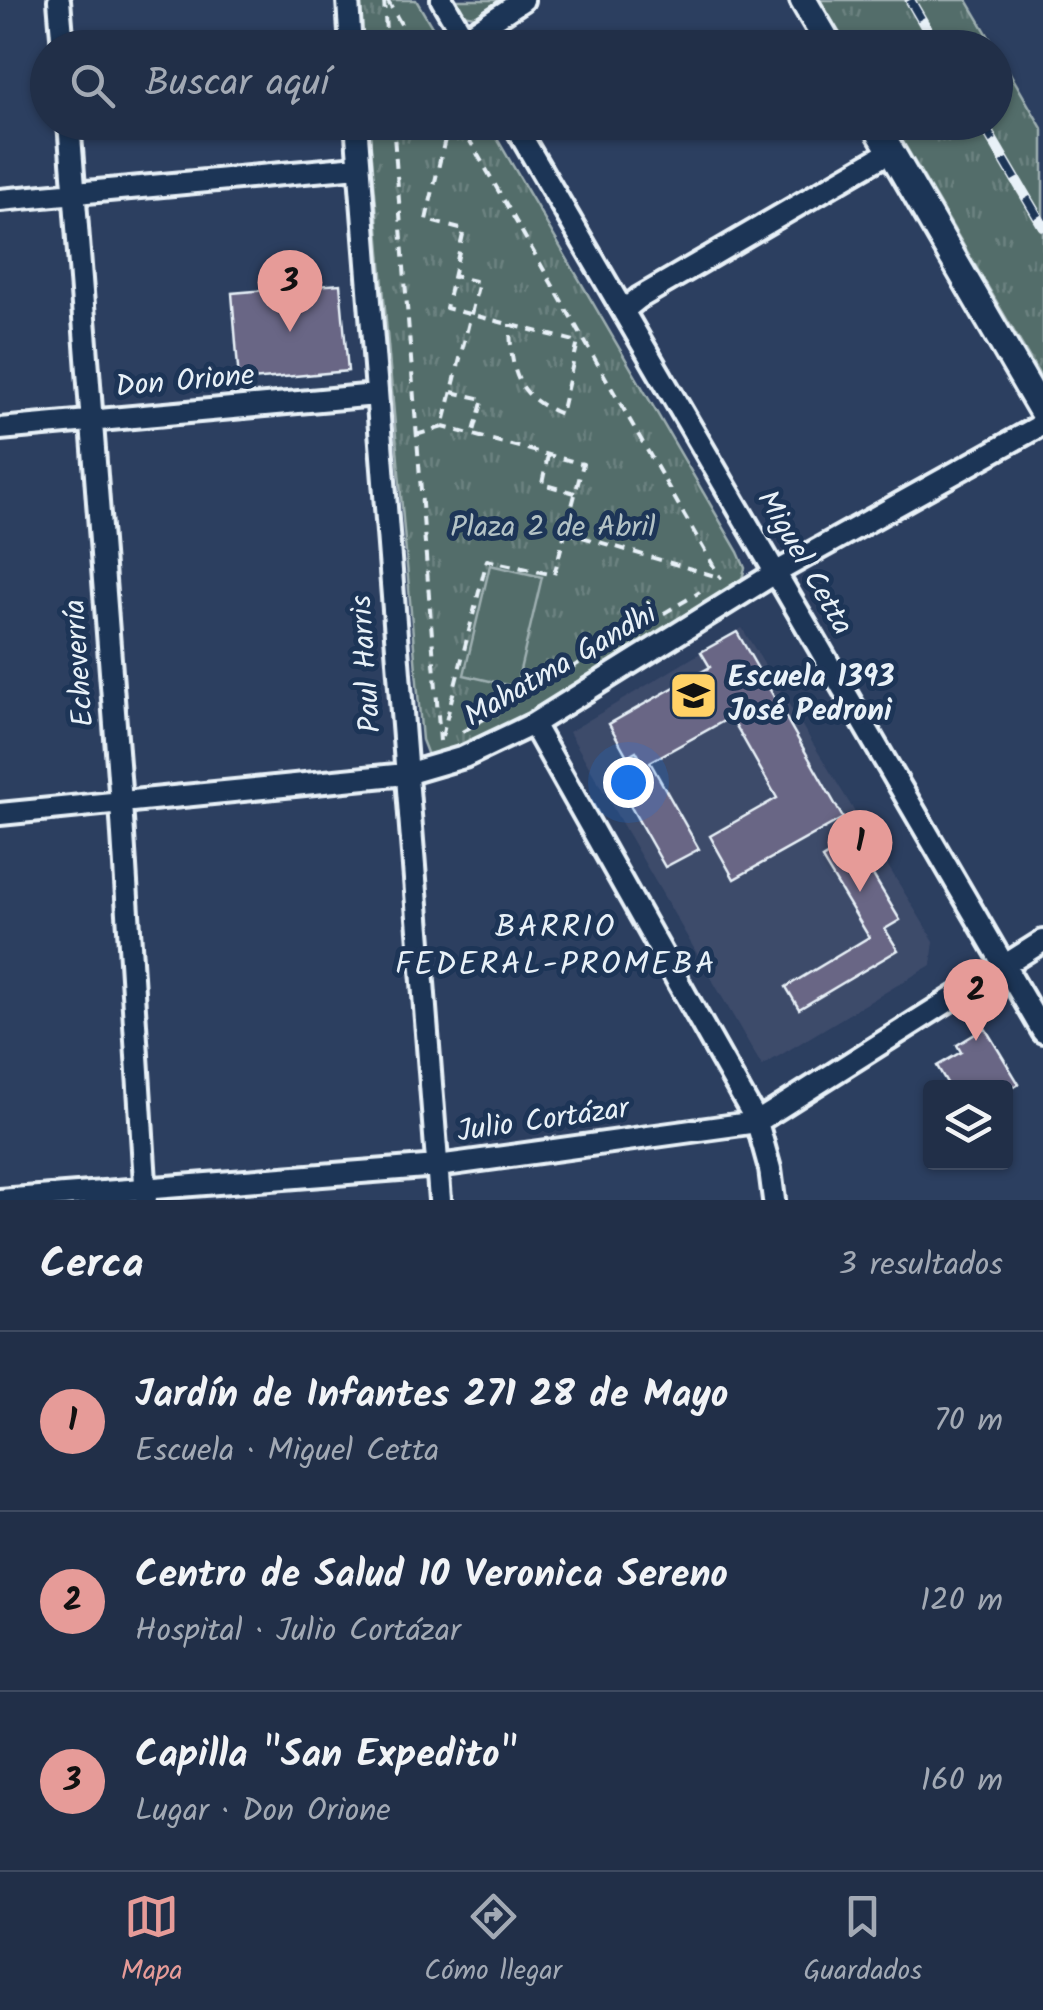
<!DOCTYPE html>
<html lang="es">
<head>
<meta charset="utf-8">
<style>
	body { margin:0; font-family:Kalam,sans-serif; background:#29374f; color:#f1f3f6 }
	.controls { position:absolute; right:30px; bottom:30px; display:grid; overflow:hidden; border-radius:10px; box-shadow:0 2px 8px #0004 }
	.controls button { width:90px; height:90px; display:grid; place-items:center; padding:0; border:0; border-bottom:2px solid #3e4a60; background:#212f48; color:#f1f3f6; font:50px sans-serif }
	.you { position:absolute; left:628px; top:782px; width:35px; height:35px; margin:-25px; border:8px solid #fff; border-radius:50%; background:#1a73e8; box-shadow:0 0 0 15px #1a73e833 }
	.badge { display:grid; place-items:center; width:65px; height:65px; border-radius:50%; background:#e69b98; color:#111; font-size:32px; font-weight:700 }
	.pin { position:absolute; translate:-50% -82px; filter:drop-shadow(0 2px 5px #0008) }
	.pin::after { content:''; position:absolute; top:52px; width:35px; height:30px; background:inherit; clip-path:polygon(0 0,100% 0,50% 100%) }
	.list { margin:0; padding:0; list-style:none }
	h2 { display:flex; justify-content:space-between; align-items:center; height:130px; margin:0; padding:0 40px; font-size:42px }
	h2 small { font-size:32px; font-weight:400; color:#a2a9b4 }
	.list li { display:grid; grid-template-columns:65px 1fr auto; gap:30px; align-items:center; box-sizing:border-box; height:180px; padding:0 40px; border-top:2px solid #3e4a60 }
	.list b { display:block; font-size:38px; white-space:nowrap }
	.list p { margin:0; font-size:32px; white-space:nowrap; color:#a2a9b4 }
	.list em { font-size:32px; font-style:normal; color:#a2a9b4 }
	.icon { flex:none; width:55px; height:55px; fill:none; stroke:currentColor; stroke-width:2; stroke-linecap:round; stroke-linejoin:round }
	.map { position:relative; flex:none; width:1043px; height:1200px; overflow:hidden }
	.search { position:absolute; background:#212f48; box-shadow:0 2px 8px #0004; left:30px; right:30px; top:30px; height:110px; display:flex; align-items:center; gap:25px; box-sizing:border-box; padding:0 35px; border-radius:55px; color:#a2a9b4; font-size:38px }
	.sheet { height:670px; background:#212f48 }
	nav { display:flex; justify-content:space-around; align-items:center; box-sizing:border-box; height:140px; border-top:2px solid #3e4a60; background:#212f48; font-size:28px; color:#a2a9b4 }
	nav a { display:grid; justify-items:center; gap:5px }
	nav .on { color:#e69b98 }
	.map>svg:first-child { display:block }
	.built { fill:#3e4b6b }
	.grass { fill:url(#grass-tufts); stroke:#9eafb1; stroke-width:2.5 }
	.pitch { fill:#536d6a; stroke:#9eafb1; stroke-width:2.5 }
	.building { fill:#696685; stroke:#e8f1f8; stroke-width:2.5 }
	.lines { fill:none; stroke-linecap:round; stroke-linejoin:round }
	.minor-casing { stroke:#e8f1f8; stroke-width:28 }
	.tertiary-casing { stroke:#e8f1f8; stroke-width:32 }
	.path { stroke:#e8f1f8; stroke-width:4; stroke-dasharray:10 8; stroke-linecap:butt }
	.minor { stroke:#1d3557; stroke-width:20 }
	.tertiary { stroke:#1d3557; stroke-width:25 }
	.rail-casing { stroke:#e8f1f8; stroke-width:11 }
	.rail { stroke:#1d3557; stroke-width:8; stroke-dasharray:22; stroke-linecap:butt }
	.labels { text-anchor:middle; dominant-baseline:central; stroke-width:10; stroke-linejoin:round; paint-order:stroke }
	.street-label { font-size:30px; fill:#e8f1f8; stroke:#1d3557 }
	.park-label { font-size:30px; fill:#b4c3c6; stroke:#1d3557 }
	.poi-label { font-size:30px; font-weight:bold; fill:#e8f1f8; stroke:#1d3557; text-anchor:start }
	.neighbourhood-label { font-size:32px; letter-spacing:2.5px; fill:#e8f1f8; stroke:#1d3557 }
</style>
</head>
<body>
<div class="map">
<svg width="1043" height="1200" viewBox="0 0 1043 1200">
	<defs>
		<pattern id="grass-tufts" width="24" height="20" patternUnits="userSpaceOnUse" patternTransform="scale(2.5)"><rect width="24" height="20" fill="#536d6a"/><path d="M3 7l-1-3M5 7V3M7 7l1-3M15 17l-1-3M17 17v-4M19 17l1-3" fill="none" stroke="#6c8280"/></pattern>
	</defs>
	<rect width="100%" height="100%" fill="#2c3f60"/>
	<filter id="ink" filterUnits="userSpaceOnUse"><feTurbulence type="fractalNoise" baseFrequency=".01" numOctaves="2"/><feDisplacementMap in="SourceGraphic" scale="20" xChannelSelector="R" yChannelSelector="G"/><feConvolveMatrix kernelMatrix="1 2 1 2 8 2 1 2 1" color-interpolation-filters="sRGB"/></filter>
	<g filter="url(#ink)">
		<path class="built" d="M742,628L934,941L931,965L762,1066L569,732Z"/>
		<path class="grass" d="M358,0H416L444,47H362Z
			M455,0H506L479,17L463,14Z
			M820,0H967L995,47H848Z
			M996,49L1043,130V381L892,123L996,122Z
			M369,123H488L738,552L745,568L739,589L528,718L460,752L429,758L422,740Z"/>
		<path class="pitch" d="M490,565L542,577L516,687L464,675Z"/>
		<path class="building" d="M340,284L348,371L239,381L232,293Z
			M737,632L843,818L734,879L710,836L777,798L731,717L650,762L699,849L665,867L623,793L651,777L636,751L627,756L609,724L710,667L701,652Z
			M852,840L900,920L885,929L898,950L799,1009L786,987L869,937L822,859Z
			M985,1028L1019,1084L1006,1092V1088H950L937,1066L961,1052L957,1045Z"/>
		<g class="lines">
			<defs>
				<path id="minor" d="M59,0L63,48
					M348,0L351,48
					M442,0L470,48
					M465,38L523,0
					M69,122L121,803L146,1198
					M356,122L440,1200
					M513,122L1043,1032
					M0,200L358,167
					M623,311L639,298L891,151
					M0,429L376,395
					M533,724L757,1122L770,1169L774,1200
					M0,814L406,774L464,757L533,724L775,573L1043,424
					M0,1200L438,1166L757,1122L1043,941"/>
				<path id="tertiary" d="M803,0L831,48
					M874,122L1043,413"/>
			</defs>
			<use href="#minor" class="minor-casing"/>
			<use href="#tertiary" class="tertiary-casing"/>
			<path class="path" d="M384,0L387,48
				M387,0L415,48
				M393,122L440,741
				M449,122L426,220L464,230L446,308L578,342L561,414C515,396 511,370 510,324
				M459,122L721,579
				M452,392L483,399L473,435
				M416,435L443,427L479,282L454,276
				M548,455L542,484L575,493
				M565,532L722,578
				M462,732L700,592
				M442,737L487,560L554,575L583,464L443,427"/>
			<use href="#minor" class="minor"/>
			<use href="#tertiary" class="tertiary"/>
			<defs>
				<path id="rail" d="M910,0L938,48
					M982,122L1043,226"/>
			</defs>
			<use href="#rail" class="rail-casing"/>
			<use href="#rail" class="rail"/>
		</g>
	</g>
	<defs>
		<symbol id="school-square" viewBox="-11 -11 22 22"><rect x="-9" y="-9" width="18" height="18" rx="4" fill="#ffd166" stroke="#1d3557"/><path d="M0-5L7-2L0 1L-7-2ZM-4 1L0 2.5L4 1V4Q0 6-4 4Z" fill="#111"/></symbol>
	</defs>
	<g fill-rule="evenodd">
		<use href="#school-square" x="666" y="668" width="55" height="55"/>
	</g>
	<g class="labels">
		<g class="street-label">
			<text transform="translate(185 382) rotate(-5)">Don Orione</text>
			<text transform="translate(804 563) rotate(60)">Miguel Cetta</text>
			<text transform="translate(80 663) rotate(-94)">Echeverría</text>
			<text transform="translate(367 664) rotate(-94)">Paul Harris</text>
			<text transform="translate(561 666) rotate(-30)">Mahatma Gandhi</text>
			<text transform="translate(543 1121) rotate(-8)">Julio Cortázar</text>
		</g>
		<g class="park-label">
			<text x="553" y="528">Plaza 2 de Abril</text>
		</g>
		<g class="poi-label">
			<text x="728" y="678">Escuela 1393<tspan x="728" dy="34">José Pedroni</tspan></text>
		</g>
		<g class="neighbourhood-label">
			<text x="556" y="928">BARRIO<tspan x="556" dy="37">FEDERAL-PROMEBA</tspan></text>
		</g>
	</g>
</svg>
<div class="controls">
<button><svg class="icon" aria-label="layers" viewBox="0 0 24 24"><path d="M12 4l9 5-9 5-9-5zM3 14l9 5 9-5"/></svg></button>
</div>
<div class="you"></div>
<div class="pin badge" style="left:860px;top:892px">1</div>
<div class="pin badge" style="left:976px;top:1041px">2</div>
<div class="pin badge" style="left:290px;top:332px">3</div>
<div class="search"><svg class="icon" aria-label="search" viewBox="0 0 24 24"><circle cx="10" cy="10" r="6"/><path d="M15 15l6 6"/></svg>Buscar aquí</div>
</div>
<section class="sheet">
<h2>Cerca<small>3 resultados</small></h2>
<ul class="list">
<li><span class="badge">1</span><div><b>Jardín de Infantes 271 28 de Mayo</b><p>Escuela · Miguel Cetta</p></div><em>70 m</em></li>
<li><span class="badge">2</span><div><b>Centro de Salud 10 Veronica Sereno</b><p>Hospital · Julio Cortázar</p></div><em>120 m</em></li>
<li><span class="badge">3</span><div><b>Capilla &quot;San Expedito&quot;</b><p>Lugar · Don Orione</p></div><em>160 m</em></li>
</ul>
</section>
<nav>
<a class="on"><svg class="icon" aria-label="map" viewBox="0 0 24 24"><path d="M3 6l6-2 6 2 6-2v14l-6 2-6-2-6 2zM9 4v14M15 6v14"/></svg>Mapa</a>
<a><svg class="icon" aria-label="directions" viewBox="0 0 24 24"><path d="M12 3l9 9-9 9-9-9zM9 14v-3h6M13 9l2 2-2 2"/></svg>Cómo llegar</a>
<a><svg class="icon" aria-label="saved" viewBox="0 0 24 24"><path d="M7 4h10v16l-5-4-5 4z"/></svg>Guardados</a>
</nav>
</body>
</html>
